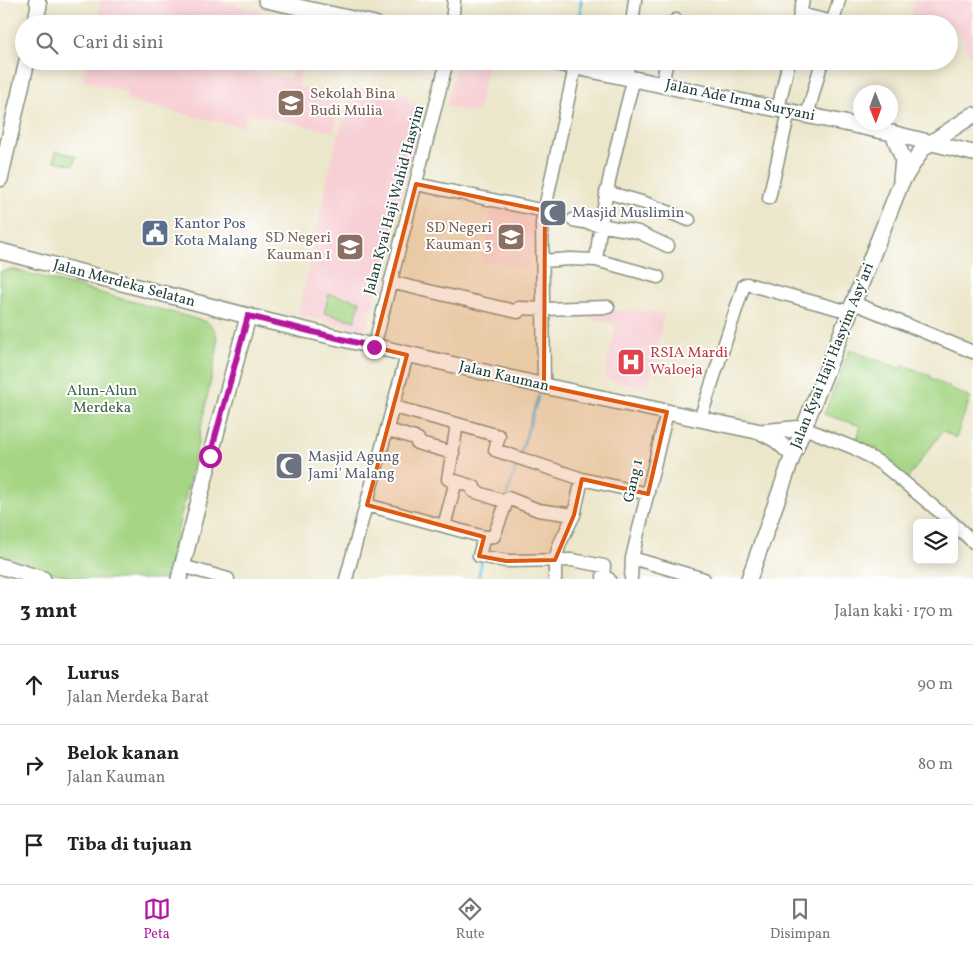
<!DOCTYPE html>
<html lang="id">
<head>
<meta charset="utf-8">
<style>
	body { margin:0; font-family:Vollkorn,serif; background:#f2f2f2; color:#222 }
	.controls { position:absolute; right:15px; bottom:15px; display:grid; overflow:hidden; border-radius:8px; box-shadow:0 2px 12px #0003 }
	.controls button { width:45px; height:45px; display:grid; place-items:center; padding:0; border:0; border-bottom:1px solid #e0e0e0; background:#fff; color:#222; font:25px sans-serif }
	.compass { position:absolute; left:853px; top:85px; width:45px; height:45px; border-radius:50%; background:#fff; box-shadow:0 2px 12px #0003; rotate:179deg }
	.stop { position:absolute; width:15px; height:15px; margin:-11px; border:4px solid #b5179e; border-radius:50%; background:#fff }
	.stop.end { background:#b5179e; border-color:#fff; box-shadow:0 1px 5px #0008 }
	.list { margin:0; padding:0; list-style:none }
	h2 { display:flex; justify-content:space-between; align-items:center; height:65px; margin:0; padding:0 20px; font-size:21px }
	h2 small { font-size:16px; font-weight:400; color:#767676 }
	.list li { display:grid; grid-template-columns:32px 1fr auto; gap:15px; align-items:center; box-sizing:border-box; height:80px; padding:0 20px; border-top:1px solid #e0e0e0 }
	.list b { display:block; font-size:19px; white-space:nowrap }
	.list p { margin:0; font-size:16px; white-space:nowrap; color:#767676 }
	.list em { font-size:16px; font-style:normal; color:#767676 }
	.icon { flex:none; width:28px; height:28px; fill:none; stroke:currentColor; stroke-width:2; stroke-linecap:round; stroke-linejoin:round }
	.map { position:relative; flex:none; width:973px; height:579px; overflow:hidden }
	.search { position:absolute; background:#fff; box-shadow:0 2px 12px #0003; left:15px; right:15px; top:15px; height:55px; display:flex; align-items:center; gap:12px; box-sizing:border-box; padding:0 18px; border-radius:28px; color:#767676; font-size:19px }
	.sheet { height:305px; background:#fff }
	nav { display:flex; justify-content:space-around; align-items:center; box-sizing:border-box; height:70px; border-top:1px solid #e0e0e0; background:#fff; font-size:14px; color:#767676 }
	nav a { display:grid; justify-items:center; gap:2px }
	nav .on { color:#b5179e }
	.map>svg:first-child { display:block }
	.built { fill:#f7cfd4 }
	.green { fill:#a6d685; stroke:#628a5c }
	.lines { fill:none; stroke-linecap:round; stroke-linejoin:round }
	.stream { stroke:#61bcdf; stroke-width:3 }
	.minor-casing { stroke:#86927f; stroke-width:15 }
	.major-casing { stroke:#86927f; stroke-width:18 }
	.minor { stroke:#fff; stroke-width:12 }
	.major { stroke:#fff; stroke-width:15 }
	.route { stroke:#b5179e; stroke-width:6 }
	.marked { fill:#de580e; fill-opacity:0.2; stroke:#de580e; stroke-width:4; stroke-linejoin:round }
	.labels { text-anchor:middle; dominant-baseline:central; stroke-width:4; stroke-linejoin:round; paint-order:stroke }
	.education-label { font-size:15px; fill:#785e54; stroke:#fff; text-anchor:end }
	.street-label { font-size:15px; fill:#1f3d34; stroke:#fff }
	.worship-label { font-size:15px; fill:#5b616d; stroke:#fff; text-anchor:start }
	.service-label { font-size:15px; fill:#4e5e75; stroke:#fff; text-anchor:start }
	.health-label { font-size:15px; fill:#be3a42; stroke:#fff; text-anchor:start }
	.park-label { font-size:15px; fill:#416348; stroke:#fff }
</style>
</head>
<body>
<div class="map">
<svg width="973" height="579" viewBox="0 0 973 579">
	<rect width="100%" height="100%" fill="#fff"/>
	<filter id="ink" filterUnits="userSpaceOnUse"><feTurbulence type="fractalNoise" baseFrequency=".02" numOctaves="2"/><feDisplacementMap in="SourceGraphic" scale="10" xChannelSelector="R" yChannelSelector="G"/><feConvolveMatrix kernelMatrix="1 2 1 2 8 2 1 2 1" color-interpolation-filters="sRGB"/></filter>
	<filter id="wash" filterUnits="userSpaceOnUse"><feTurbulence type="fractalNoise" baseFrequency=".0096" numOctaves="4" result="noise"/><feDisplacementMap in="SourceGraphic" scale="20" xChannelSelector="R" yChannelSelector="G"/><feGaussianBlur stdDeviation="1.12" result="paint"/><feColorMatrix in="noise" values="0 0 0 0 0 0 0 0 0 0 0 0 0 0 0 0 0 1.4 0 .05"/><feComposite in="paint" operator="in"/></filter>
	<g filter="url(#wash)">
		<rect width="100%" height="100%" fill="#ece6ca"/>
		<path class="built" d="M101,0H215L261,11L259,24H95Z
			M916,0H973V58L962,44L965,42L953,26L939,22L938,24H927L910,17Z
			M87,61H252L251,71L290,78L294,61H303L298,86L339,93L334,132L246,113L244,128L126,100L128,92L82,80Z
			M457,61H489L477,113L446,106Z
			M352,87L409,96L407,103L425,108L367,327L363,330L298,315L338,132L340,133Z
			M492,202L540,212L529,271L482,261Z
			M590,310L648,311L664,314L648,388L604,379L616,324L589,318Z"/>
		<path class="green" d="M56,151L76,156L74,165L54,161Z
			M12,269L207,322C217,330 218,337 217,349L198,443L166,579H76L0,556V272Z
			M329,294L360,301L355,321L324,313Z
			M850,350L902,369L904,365L931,376V378L970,398L956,438L943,431L907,479L856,442L861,426L824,414Z"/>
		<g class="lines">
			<path class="stream" d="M580,24L581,0
				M520,456L538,397
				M507,494L518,462
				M478,579L482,560"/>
		</g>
	</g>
	<g filter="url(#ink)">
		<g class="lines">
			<defs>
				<path id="minor" d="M800,14L803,0
					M452,24L454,0
					M632,24L635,0
					M676,24V20
					M798,24L800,14L833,22
					M832,24L839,0
					M627,77L628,61
					M662,84L667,61
					M778,109L789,61
					M807,116L822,61
					M416,184L545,211
					M606,192L645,203L689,220
					M769,198L789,112
					M573,220L638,232L668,246
					M596,260C603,198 618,139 634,78
					M543,261L570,259L596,260L658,277
					M390,282L518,312L519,308L544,309L608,307
					M854,303L973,352
					M374,347L447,61
					M544,386L542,222L575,67
					M394,407L457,424L448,479L456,481L444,526
					M700,419L744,285L747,284L850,312
					M457,424L499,436L495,450L582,479L648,494
					M804,428L854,448L882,464L953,523
					M388,430L418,439L417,443L453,453
					M456,481L474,487L473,491L506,502
					M367,505L484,537
					M574,515L538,510L508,498L494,536L484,537L479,556L506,561L572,560L604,566L603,578L609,579
					M954,524L973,542
					M632,558L704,579
					M182,566L228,579
					M346,579L407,355
					M555,579V560L560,543L574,515L582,479
					M631,579L632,558L667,412"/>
				<path id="major" d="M266,0L375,24
					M35,24L39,5L37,0
					M548,61L887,132L973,153
					M893,133L903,159L901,179
					M0,179L27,61
					M0,251L271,322L544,386L761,432L804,428
					M761,432L776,440L793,455
					M0,566L43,579
					M179,579L216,434L248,317
					M749,579L793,455L901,183L923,148L973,115"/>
			</defs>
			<use href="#minor" class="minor-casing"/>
			<use href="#major" class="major-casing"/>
			<use href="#minor" class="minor"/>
			<use href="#major" class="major"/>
		</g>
	</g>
	<g class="lines" filter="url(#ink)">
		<path class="route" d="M210,456L248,316L374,347"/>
	</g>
	<path class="marked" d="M416,184L545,211L544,386L667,412L648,494L582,479L574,515L555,560L506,561L479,556L484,537L367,505L407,355L374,347Z"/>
	<defs>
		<symbol id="school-square" viewBox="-11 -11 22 22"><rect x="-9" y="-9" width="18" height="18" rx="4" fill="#8d6e63" stroke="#fff"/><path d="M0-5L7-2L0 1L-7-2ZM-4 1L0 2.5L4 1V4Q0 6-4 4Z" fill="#fff"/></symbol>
		<symbol id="mosque-square" viewBox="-11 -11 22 22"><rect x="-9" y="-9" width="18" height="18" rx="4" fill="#6b7280" stroke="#fff"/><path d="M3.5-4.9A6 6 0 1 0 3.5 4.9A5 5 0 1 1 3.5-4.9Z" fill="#fff"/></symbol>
		<symbol id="civic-square" viewBox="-11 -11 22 22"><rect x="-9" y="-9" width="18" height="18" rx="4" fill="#5c6f8a" stroke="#fff"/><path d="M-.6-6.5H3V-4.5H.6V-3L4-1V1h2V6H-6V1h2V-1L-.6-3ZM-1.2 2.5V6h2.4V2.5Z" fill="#fff"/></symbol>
		<symbol id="hospital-square" viewBox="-11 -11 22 22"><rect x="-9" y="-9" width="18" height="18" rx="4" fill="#e0444e" stroke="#fff"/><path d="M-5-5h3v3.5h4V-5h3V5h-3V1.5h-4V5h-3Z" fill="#fff"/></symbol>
	</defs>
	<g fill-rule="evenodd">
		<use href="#school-square" x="275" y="87" width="32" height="32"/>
		<use href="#mosque-square" x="537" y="197" width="32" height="32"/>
		<use href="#civic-square" x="139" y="217" width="32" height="32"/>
		<use href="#school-square" x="495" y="221" width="32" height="32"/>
		<use href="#school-square" x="334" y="231" width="32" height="32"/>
		<use href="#hospital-square" x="615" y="346" width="32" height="32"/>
		<use href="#mosque-square" x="273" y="450" width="32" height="32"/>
	</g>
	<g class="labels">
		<g class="education-label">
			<text x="310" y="94" text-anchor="start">Sekolah Bina<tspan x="310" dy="17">Budi Mulia</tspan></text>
			<text x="492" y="228">SD Negeri<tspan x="492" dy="17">Kauman 3</tspan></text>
			<text x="331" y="238">SD Negeri<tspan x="331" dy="17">Kauman 1</tspan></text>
		</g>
		<g class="street-label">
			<text transform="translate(740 101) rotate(12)">Jalan Ade Irma Suryani</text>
			<text transform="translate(395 200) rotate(-75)">Jalan Kyai Haji Wahid Hasyim</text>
			<text transform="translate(124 284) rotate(15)">Jalan Merdeka Selatan</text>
			<text transform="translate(833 356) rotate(-68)">Jalan Kyai Haji Hasyim Asy'ari</text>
			<text transform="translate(504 377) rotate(13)">Jalan Kauman</text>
			<text transform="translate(634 481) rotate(-77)">Gang 1</text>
		</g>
		<g class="worship-label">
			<text x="572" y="213">Masjid Muslimin</text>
			<text x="308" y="457">Masjid Agung<tspan x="308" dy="17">Jami' Malang</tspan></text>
		</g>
		<g class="service-label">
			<text x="174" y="224">Kantor Pos<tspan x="174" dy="17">Kota Malang</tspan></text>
		</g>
		<g class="health-label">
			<text x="650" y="353">RSIA Mardi<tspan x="650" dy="17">Waloeja</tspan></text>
		</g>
		<g class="park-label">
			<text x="102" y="391">Alun-Alun<tspan x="102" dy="17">Merdeka</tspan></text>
		</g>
	</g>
</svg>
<div class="controls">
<button><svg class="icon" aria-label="layers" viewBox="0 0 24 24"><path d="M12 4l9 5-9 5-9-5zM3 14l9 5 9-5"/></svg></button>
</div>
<svg class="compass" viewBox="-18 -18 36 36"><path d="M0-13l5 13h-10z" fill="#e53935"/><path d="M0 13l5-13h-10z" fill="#767676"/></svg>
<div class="stop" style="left:210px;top:456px"></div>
<div class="stop end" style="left:374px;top:347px"></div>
<div class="search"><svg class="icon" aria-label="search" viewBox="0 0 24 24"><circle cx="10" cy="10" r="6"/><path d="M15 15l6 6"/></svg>Cari di sini</div>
</div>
<section class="sheet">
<h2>3 mnt<small>Jalan kaki · 170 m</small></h2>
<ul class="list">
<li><svg class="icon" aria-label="ahead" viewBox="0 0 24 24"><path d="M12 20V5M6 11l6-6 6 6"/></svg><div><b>Lurus</b><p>Jalan Merdeka Barat</p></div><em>90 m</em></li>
<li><svg class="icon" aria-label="right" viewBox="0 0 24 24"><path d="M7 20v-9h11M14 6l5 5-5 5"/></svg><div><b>Belok kanan</b><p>Jalan Kauman</p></div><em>80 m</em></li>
<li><svg class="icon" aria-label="arrive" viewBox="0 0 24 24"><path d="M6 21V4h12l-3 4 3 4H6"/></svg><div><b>Tiba di tujuan</b></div></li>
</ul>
</section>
<nav>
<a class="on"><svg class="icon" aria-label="map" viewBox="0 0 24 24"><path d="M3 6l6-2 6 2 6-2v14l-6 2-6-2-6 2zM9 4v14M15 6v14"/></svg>Peta</a>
<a><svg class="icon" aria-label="directions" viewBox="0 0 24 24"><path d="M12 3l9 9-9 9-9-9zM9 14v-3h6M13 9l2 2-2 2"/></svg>Rute</a>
<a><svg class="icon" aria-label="saved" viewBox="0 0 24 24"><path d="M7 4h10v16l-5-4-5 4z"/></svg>Disimpan</a>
</nav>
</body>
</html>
